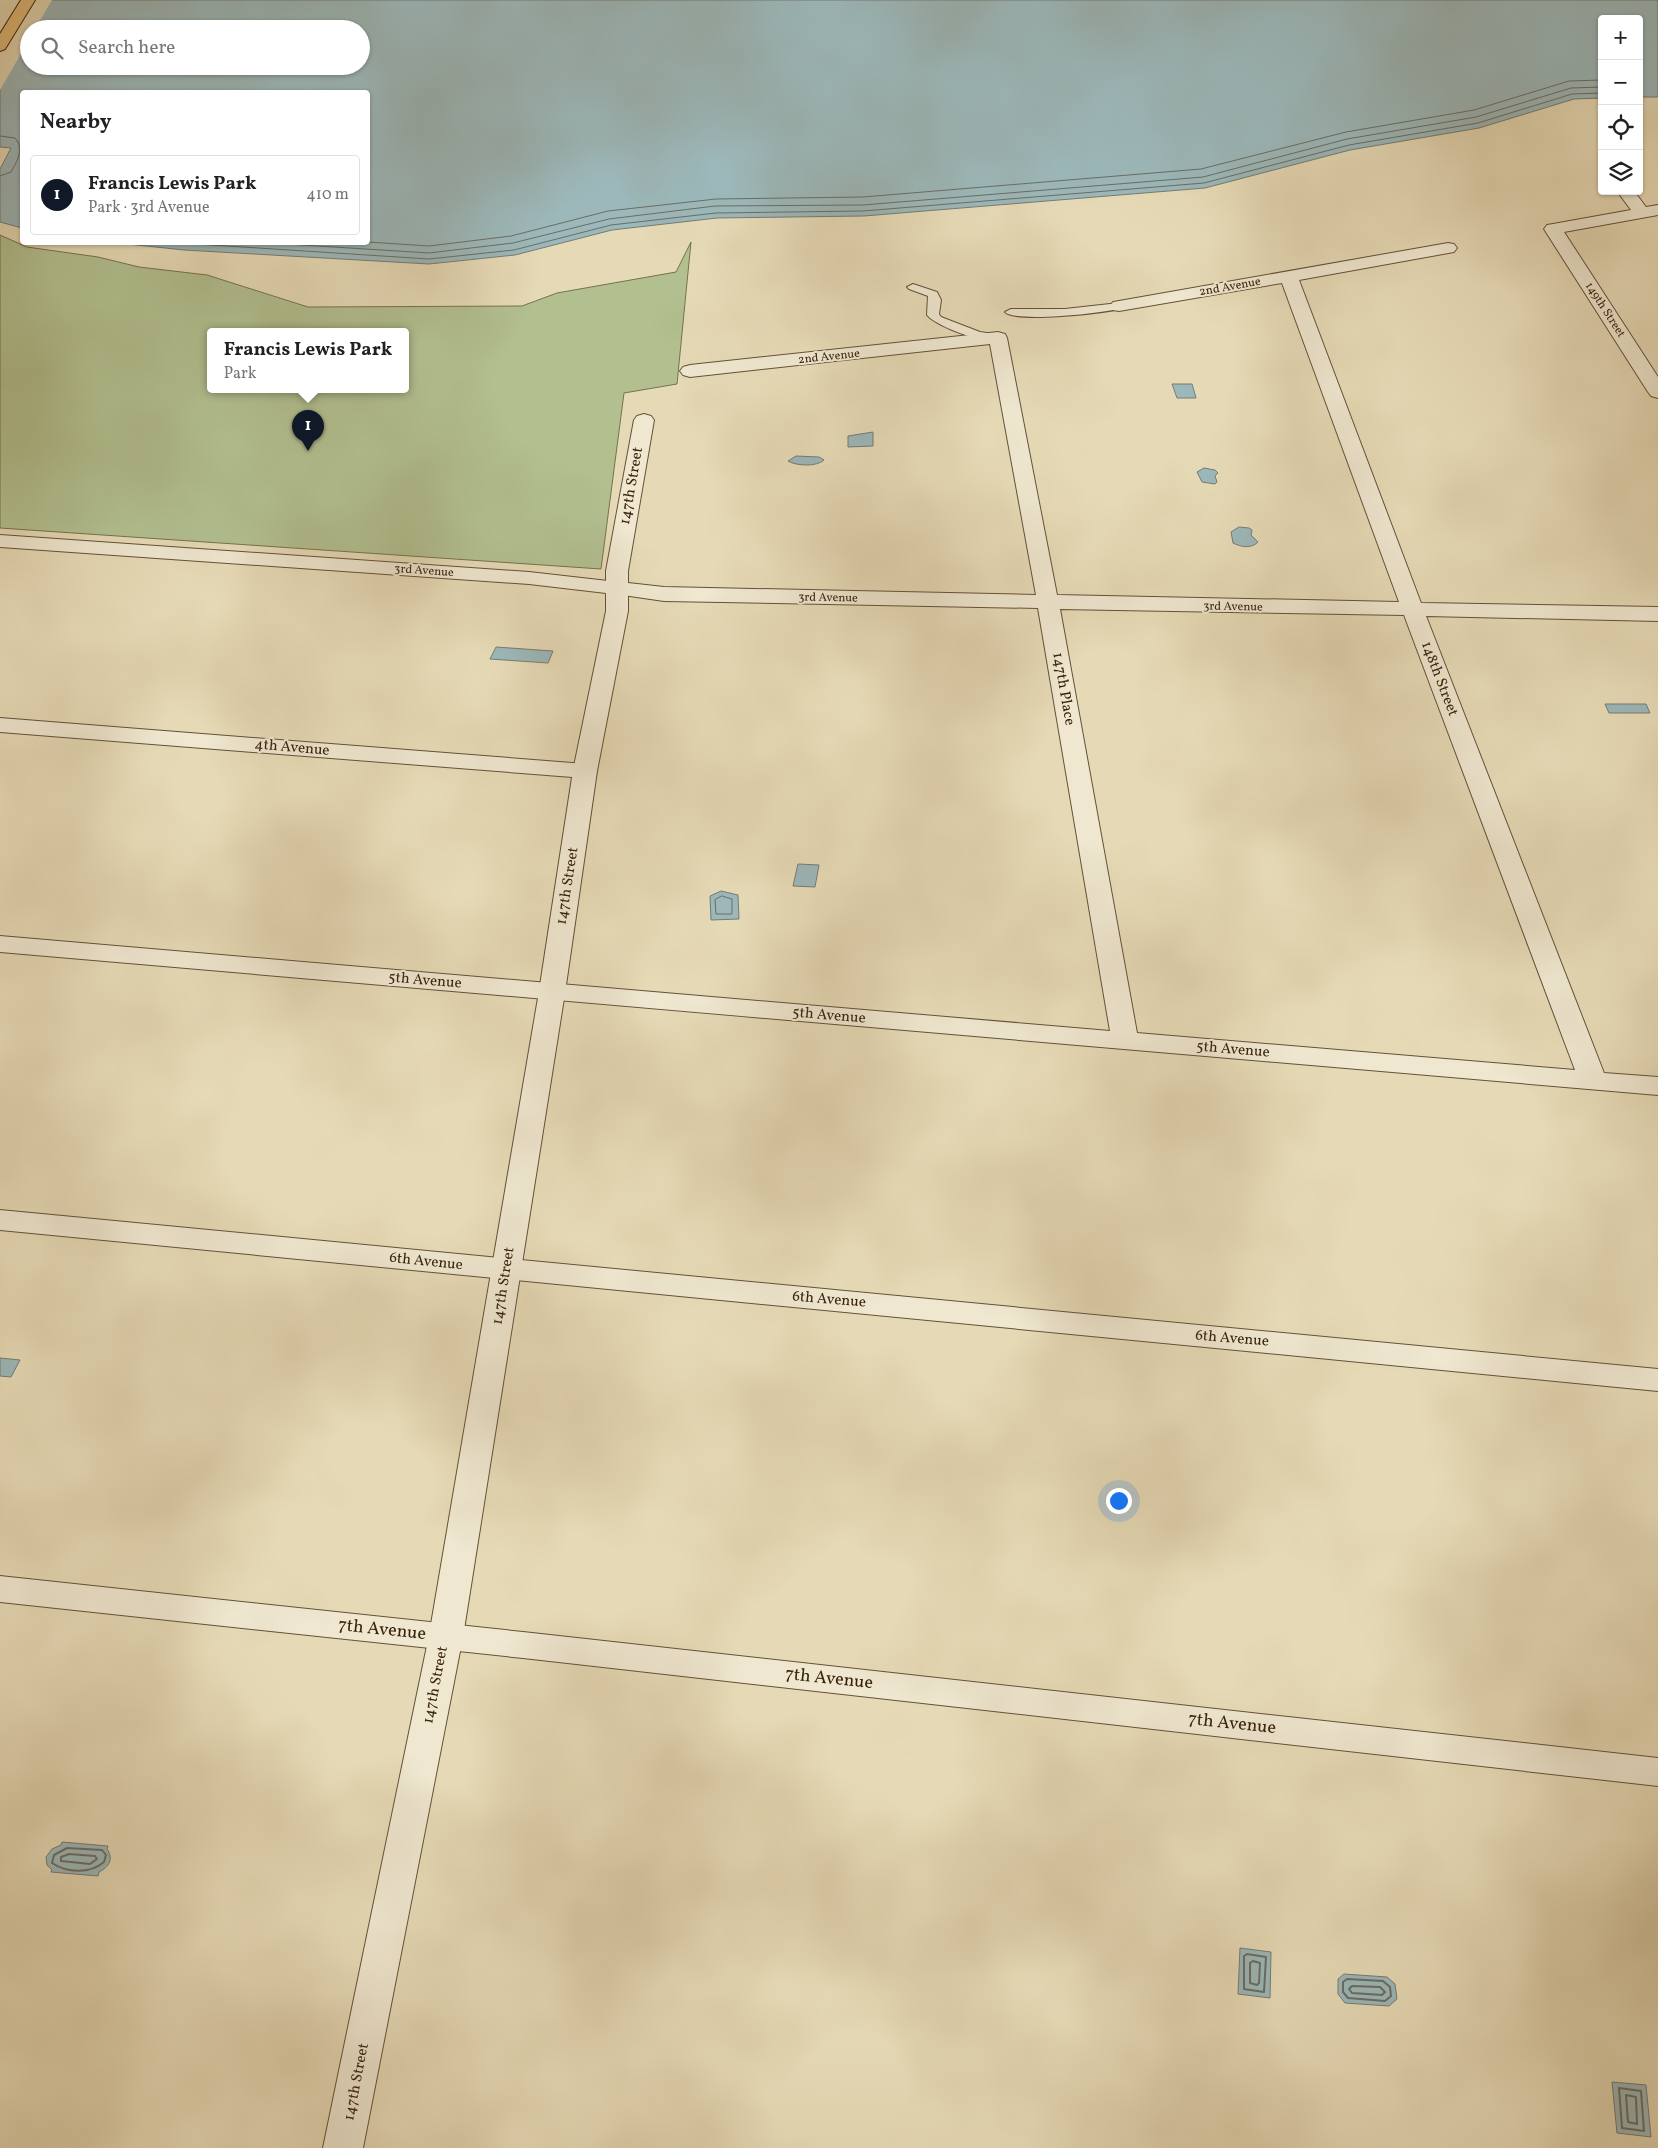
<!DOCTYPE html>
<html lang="en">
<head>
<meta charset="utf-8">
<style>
	body { margin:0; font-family:Vollkorn,serif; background:#f2f2f2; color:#202124 }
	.controls { position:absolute; right:15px; top:15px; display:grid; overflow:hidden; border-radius:5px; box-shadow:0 1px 4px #0004 }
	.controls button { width:45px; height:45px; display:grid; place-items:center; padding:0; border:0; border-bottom:1px solid #e0e0e0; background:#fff; color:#202124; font:25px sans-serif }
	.you { position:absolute; left:1118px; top:1500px; width:18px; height:18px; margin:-12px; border:4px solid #fff; border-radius:50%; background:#1a73e8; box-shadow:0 0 0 8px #1a73e833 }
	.badge { display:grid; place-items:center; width:32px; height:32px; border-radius:50%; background:#111827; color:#fff; font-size:16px; font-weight:700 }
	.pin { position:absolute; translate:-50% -41px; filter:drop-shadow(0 1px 2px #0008) }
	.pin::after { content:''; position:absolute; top:26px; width:18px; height:15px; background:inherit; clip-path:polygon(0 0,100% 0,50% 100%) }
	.popup { position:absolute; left:207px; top:328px; width:202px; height:65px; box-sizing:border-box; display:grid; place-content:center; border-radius:5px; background:#fff; filter:drop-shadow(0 1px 4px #0005); font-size:16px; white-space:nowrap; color:#757577 }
	.popup b { font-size:19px; color:#202124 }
	.popup::after { content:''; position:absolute; left:50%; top:100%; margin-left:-10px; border:10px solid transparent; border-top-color:#fff }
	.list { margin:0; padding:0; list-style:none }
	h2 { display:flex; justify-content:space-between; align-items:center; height:65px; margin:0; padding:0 20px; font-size:21px }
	h2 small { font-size:16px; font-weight:400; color:#757577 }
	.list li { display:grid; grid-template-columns:32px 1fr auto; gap:15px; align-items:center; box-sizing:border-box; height:80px; margin:0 10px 10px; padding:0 10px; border:1px solid #e0e0e0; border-radius:5px }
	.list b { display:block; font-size:19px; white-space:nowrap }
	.list p { margin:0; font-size:16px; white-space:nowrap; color:#757577 }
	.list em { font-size:16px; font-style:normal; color:#757577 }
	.icon { flex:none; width:28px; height:28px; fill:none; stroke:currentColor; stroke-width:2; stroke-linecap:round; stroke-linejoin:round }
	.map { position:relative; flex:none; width:1658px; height:2148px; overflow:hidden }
	.search { position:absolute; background:#fff; box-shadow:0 1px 4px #0004; left:20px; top:20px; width:350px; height:55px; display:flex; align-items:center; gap:12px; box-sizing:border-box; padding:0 18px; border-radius:28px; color:#757577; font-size:19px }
	.panel { position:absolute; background:#fff; box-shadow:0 1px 4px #0004; left:20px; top:90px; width:350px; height:155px; border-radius:5px }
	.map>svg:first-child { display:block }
	.green { fill:#b2c090; stroke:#75724e; fill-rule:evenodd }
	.water { fill:#9cb8ba; stroke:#747c75; fill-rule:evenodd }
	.pier { fill:#e6dab6 }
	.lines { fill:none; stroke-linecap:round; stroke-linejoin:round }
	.shore-far1 { stroke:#6a6e64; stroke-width:1 }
	.shore { stroke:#6a6e64; stroke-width:2 }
	.service-casing { stroke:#645137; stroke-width:2 }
	.minor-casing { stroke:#645137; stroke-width:2 }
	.tertiary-casing { stroke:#645137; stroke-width:2 }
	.motorway-casing { stroke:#38230d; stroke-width:2 }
	.service { fill:#efe7d0; fill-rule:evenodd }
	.minor { fill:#efe7d0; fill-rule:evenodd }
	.tertiary { fill:#efe7d0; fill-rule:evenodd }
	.motorway { fill:#e3bd7b; fill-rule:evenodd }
	.labels { text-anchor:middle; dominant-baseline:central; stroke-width:4; stroke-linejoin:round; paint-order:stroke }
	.far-street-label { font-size:12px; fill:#38230d; stroke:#efe7d0 }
	.street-label { font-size:15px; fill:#38230d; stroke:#efe7d0 }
	.near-street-label { font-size:18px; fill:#38230d; stroke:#efe7d0 }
</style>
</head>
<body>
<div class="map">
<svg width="1658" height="2148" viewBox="0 0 1658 2148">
	<rect width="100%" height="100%" fill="#e6dab6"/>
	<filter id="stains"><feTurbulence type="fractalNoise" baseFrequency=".004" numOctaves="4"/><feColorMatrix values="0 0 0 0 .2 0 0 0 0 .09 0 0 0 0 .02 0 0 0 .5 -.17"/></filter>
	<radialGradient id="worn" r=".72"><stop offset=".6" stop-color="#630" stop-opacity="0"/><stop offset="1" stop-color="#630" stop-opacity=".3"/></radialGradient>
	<path class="green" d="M0,235L27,247L98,257L139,267L207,275L308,307L522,306L557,293L676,272L691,242L677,384L624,393L601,569L0,528ZM210,332H406V390H210Z"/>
	<path class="water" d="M0,0H1658V97H1639V19H1602V98L1574,99L1479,128L1350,150L1205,188L864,216L717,218L612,230L515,255L429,264L184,250L118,243L368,242V92H22V228L0,222V169L11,148L0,147ZM29,29H361V66H29Z
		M1172,384H1192L1196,398H1177Z
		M873,432V446L848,447V436Z
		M796,456L819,457L824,460C817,467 796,466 788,461Z
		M1204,468L1215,470L1218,473L1215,476L1217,482L1215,484L1202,482L1197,472Z
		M1239,527L1249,528L1252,530L1251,535L1258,542C1251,549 1241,547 1233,543L1231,532Z
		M496,647L553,651L548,663L490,659Z
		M1605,704H1646L1650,713H1609Z
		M798,864L819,865L815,887L793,886Z
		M721,891L738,895L739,919L711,920L710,896Z
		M0,1358L20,1360L11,1377L0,1376Z
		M62,1842L108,1846L107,1849C114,1859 109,1867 99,1872L98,1876L51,1872L52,1870L47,1865L46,1857L52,1849L61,1845Z
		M1240,1948L1271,1952L1270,1998L1238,1994Z
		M1344,1974L1387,1977L1395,1984L1397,1999L1389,2006L1345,2003L1338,1994V1979Z
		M1612,2082L1646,2085L1651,2137L1617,2133Z"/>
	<path class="pier" d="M0,0H52L35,29H29V40L0,90Z"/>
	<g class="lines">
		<path class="shore-far1" d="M0,136L15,138C25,149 17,161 11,172L0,176
			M165,242L429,259L514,250L611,225L716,213L863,211L1204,183L1349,145L1478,123L1572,94L1602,93
			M254,242L429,253L513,243L609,219L715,206L863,205L1203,177L1347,139L1476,117L1571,88L1602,87
			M368,242L429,246L511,236L608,211L716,199L863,197L1201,169L1346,132L1474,110L1569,81L1602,80
			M722,896L732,899V914H716L715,900Z"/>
		<path class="shore" d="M67,1848L102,1850L106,1855L104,1862C90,1874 67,1873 52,1863L54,1855Z
			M69,1854L95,1856L97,1859L90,1864L61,1861V1857Z
			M1247,1954L1266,1957L1264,1992L1244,1989V1956Z
			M1253,1961L1260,1963L1259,1983L1257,1985L1250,1983V1963Z
			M1347,1979L1383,1981L1390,1987L1391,1996L1385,2001L1348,1998L1343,1992V1982Z
			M1352,1986L1380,1987L1385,1992L1382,1995L1352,1993L1349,1989Z
			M1619,2088L1641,2091L1644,2131L1622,2128Z
			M1626,2095L1636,2097L1637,2124L1628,2122Z"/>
		<defs>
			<path id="service" d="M913,284L937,292L941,300L939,314L941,317L980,332L1002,335L1004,338C994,349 935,326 927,315L928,296L909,289L907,287Z
				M1119,303L1123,304L1125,306L1123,308C1105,313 1016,323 1005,312L1011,309H1065Z"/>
			<path id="minor" d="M1617,191H1634L1646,207L1658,205V215L1564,232L1658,377V398L1651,396L1648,392L1544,229L1547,225L1553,224L1631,210Z
				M1448,243L1454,244L1457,248L1454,252L1299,280L1421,603L1658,607V621L1426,616L1604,1073L1658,1077V1095L0,952V936L1110,1031L1038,608L664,601L609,593L606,588V571L634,420L637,416L644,414L651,416L654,420L628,571V583L664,587L1036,595L990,344L690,377L683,375L680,371L683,367L690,365L998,332L1005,334L1007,338L1057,595L1399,602L1282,283L1119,311L1113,310L1110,306L1113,302L1119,301ZM1060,609L1404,615L1575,1070L1137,1033Z
				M0,718L585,764L593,766L597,771L593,776L585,778L0,732Z
				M0,1210L1658,1369V1391L0,1230Z
				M0,1576L523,1632L1658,1758V1786L523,1658L0,1602Z"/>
			<path id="tertiary" d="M0,535L529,572L617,582L625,583L628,588V611L597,771L565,992L463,1636L363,2148H323L429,1636L539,992L573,771L606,611V593L529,584L0,547Z"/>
			<path id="motorway" d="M21,0H35L5,49L0,51V34Z"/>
		</defs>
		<use href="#service" class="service-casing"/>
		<use href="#minor" class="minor-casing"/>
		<use href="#tertiary" class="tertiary-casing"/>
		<use href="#motorway" class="motorway-casing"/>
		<use href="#service" class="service"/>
		<use href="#minor" class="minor"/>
		<use href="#tertiary" class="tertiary"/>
		<use href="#motorway" class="motorway"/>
	</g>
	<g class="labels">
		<g class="far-street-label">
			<text transform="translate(1230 287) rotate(-10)">2nd Avenue</text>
			<text transform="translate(1605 310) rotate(57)">149th Street</text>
			<text transform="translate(829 357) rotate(-6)">2nd Avenue</text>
			<text transform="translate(424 571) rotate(4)">3rd Avenue</text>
			<text transform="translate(828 598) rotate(1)">3rd Avenue</text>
			<text transform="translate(1233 607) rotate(1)">3rd Avenue</text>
		</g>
		<g class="street-label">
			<text transform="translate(632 486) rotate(-80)">147th Street</text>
			<text transform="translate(1439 679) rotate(69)">148th Street</text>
			<text transform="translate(1063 689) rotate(80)">147th Place</text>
			<text transform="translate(292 748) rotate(5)">4th Avenue</text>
			<text transform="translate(568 886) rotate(-81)">147th Street</text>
			<text transform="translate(425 981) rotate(5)">5th Avenue</text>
			<text transform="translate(829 1016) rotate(5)">5th Avenue</text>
			<text transform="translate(1233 1050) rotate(5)">5th Avenue</text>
			<text transform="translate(426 1262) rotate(6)">6th Avenue</text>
			<text transform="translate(504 1286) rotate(-81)">147th Street</text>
			<text transform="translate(829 1300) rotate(5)">6th Avenue</text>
			<text transform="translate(1232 1339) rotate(5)">6th Avenue</text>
			<text transform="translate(436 1685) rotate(-79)">147th Street</text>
			<text transform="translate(357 2082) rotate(-79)">147th Street</text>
		</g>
		<g class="near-street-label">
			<text transform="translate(382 1630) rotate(6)">7th Avenue</text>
			<text transform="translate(829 1679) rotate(6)">7th Avenue</text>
			<text transform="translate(1232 1724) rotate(6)">7th Avenue</text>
		</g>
	</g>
	<rect width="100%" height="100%" filter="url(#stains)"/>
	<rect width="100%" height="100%" fill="url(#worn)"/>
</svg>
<div class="controls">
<button>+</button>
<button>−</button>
<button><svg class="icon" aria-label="locate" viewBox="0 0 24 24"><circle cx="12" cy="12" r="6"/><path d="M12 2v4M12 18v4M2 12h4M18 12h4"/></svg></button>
<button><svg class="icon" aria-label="layers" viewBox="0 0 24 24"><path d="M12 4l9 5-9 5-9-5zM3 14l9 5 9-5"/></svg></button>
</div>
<div class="you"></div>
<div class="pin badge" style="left:308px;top:451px">1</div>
<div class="popup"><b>Francis Lewis Park</b>Park</div>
<div class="search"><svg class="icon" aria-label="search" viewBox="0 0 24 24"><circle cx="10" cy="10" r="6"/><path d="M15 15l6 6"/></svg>Search here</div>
<section class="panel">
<h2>Nearby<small></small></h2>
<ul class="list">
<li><span class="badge">1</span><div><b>Francis Lewis Park</b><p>Park · 3rd Avenue</p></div><em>410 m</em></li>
</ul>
</section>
</div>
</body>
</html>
